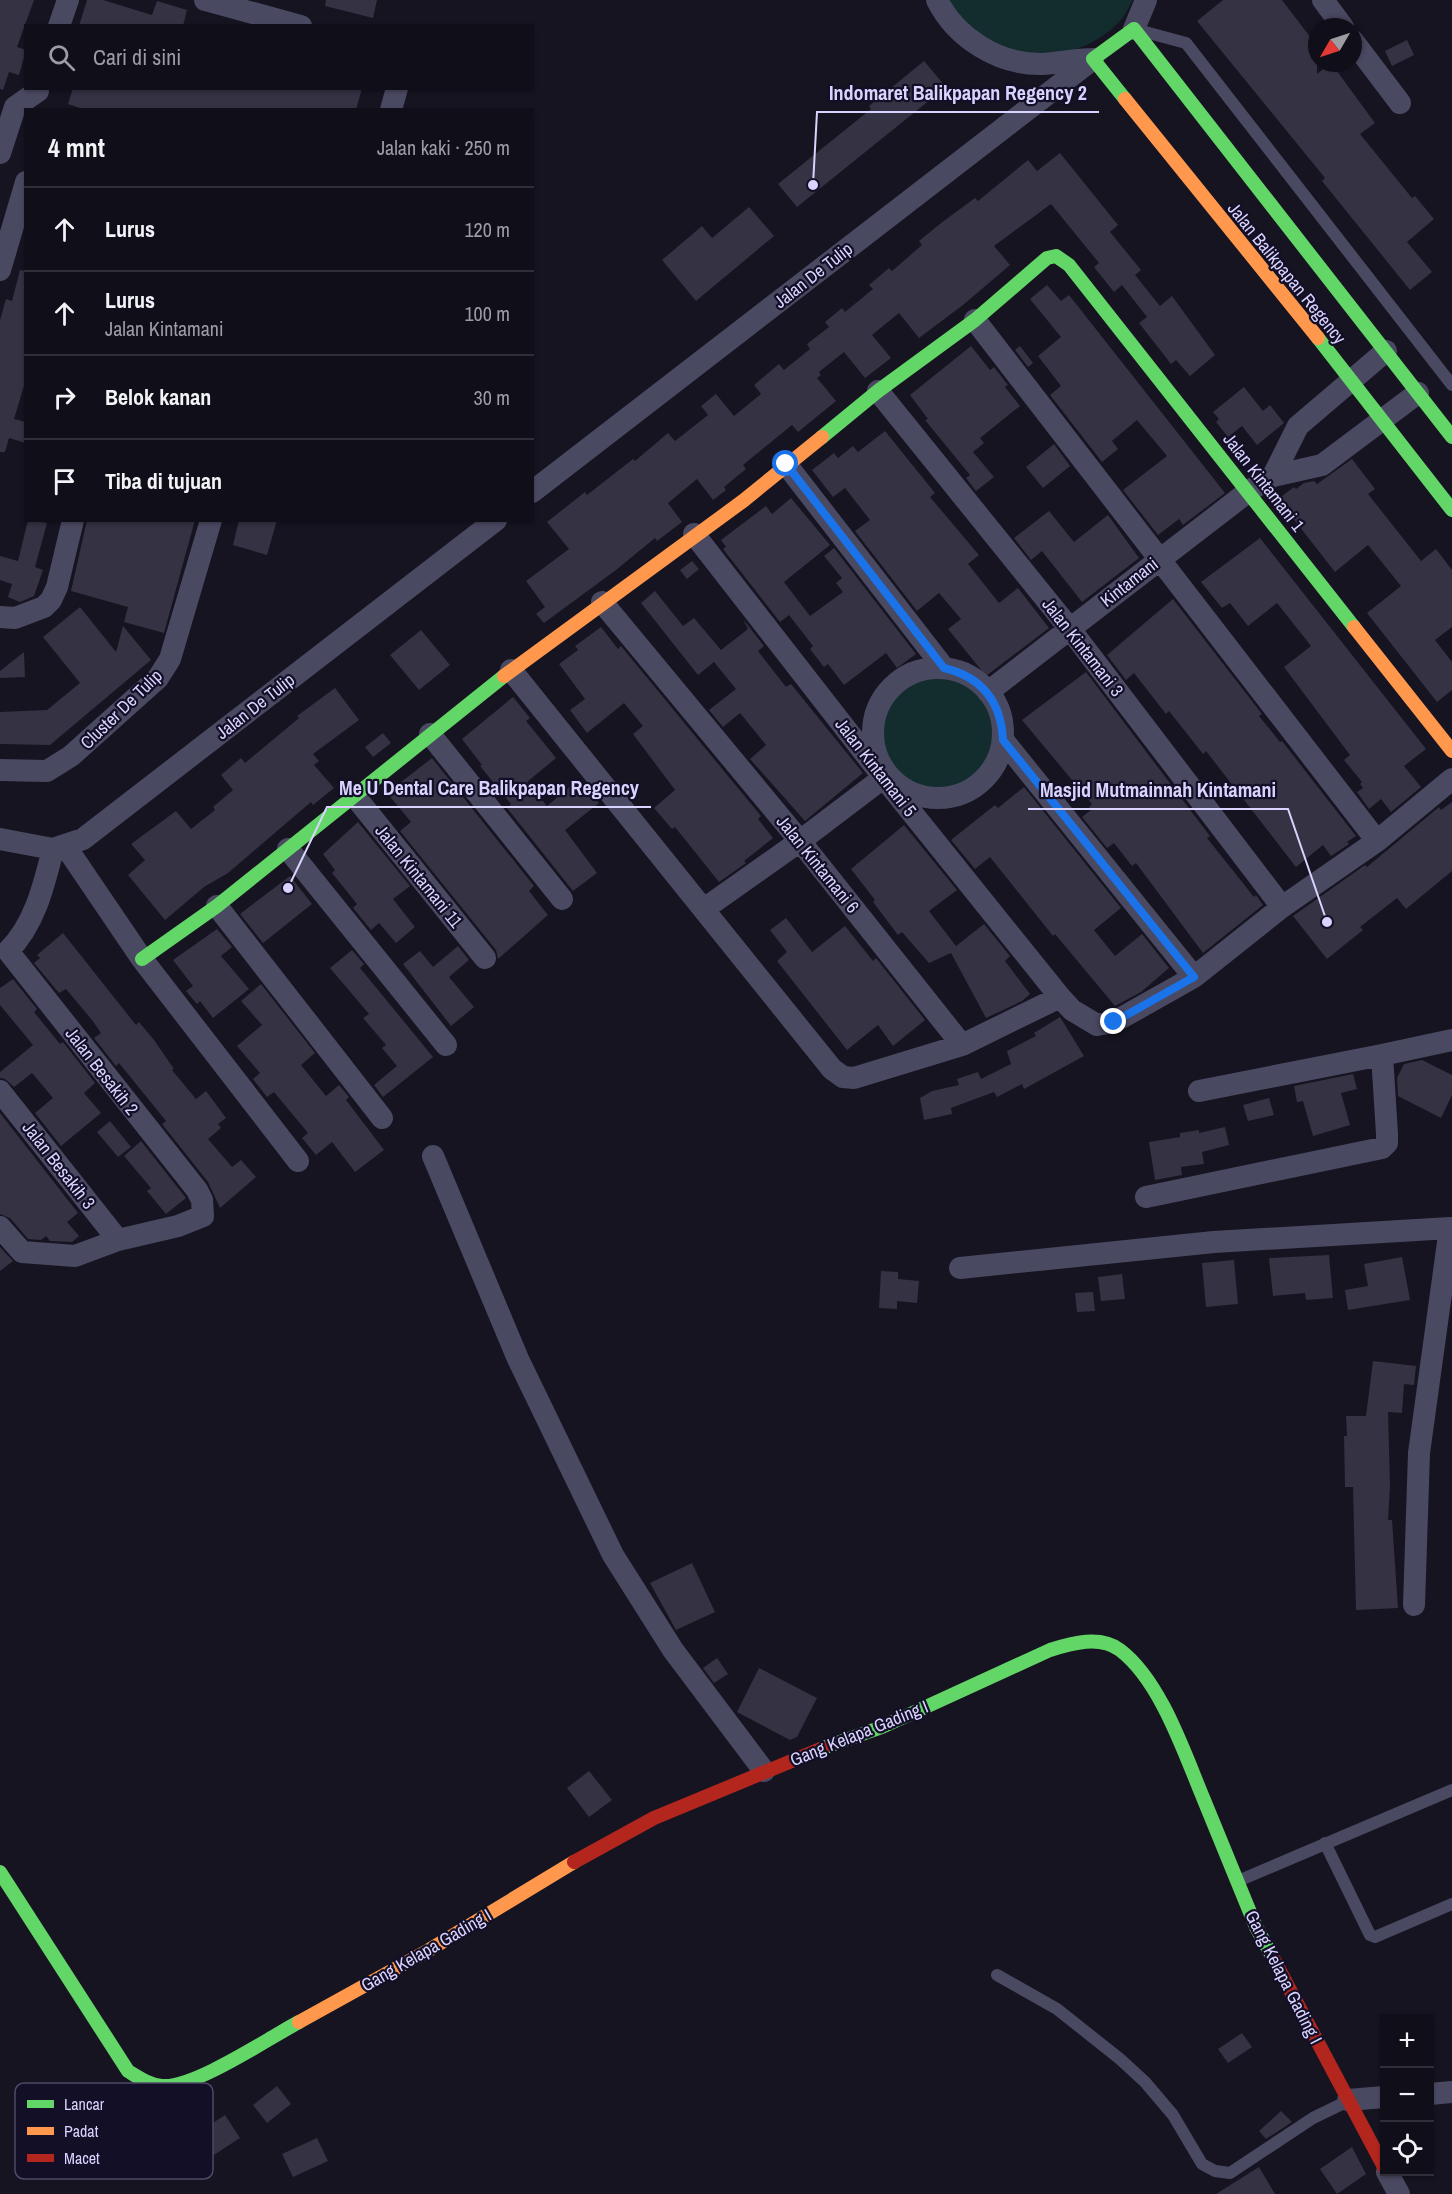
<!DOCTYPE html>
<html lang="id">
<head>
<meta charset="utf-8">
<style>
	body { margin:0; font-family:"Archivo Narrow",sans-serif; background:#1e1d26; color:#f1f3f6 }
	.controls { position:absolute; right:18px; bottom:18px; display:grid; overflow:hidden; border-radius:0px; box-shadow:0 2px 4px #0004 }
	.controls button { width:54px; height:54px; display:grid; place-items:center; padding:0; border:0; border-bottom:2px solid #302f38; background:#100f19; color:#f1f3f6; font:30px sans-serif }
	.compass { position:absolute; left:1308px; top:18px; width:54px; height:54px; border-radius:50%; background:#100f19; box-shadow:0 2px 4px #0004; rotate:231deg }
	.stop { position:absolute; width:18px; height:18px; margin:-14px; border:4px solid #1a73e8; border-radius:50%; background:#fff }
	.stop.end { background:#1a73e8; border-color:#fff; box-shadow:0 2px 6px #0008 }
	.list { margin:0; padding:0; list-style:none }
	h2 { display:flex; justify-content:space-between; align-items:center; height:78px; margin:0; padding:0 24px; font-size:26px }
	h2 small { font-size:20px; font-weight:400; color:#9c9ca2 }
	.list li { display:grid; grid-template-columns:39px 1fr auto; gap:18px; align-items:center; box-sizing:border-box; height:84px; padding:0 24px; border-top:2px solid #302f38 }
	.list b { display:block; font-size:22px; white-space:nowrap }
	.list p { margin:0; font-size:20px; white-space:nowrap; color:#9c9ca2 }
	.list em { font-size:20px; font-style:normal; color:#9c9ca2 }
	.icon { flex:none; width:33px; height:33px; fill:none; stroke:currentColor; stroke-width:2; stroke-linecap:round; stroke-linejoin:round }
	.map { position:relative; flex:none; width:1452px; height:2194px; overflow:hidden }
	.search { position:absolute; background:#100f19; box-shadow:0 2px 4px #0004; left:24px; top:24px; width:510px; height:66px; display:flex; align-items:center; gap:15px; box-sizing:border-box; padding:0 21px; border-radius:0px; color:#9c9ca2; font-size:22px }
	.panel { position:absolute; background:#100f19; box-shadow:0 2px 4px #0004; left:24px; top:108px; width:510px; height:414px; border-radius:0px }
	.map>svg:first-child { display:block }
	.green { fill:#132c2d }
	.building { fill:#343243 }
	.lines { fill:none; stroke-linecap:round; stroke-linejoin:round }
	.lane { stroke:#4a4962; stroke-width:12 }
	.street { stroke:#4a4962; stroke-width:22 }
	.fast { stroke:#63d668; stroke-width:14 }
	.slow { stroke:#ff974d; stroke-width:14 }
	.jam { stroke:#b3261e; stroke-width:14 }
	.route { stroke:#1a73e8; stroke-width:8 }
	.labels { text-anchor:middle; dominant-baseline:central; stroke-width:4.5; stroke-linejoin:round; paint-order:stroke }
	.street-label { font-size:18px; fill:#d9d4ff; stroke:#130f26 }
	.key { fill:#130f26; stroke:#4e4a67; stroke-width:1.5 }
	.key-label { font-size:16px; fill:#d9d4ff }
	.leader { fill:none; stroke:#d9d4ff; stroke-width:2 }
	.callout-dot { fill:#d9d4ff; stroke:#130f26; stroke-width:2 }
	.callout-label { font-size:20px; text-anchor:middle; font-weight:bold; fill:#d9d4ff; stroke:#130f26; stroke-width:4.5; stroke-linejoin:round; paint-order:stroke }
</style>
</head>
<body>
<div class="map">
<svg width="1452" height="2194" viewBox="0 0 1452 2194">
	<rect width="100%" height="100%" fill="#161421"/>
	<path class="green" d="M944,0H1133C1129,6 1126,14 1121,20C1091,54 1031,67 991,45C976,36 957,12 944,0Z
		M879 735a58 58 0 1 1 116 0a58 58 0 1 1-116 0Z"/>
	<path class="building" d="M0,0H34L17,47L26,50L19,75L9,72L3,90L0,89Z
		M87,0H103L152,15L157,1L187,10L183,26H79Z
		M326,0H377L373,18L325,6Z
		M1223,0H1282L1317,46V74L1331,63L1375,123L1360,134L1412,198L1415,196L1434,219L1407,242L1432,272L1410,290L1322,181L1325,178L1197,21Z
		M1407,40L1414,55L1392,66L1385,51Z
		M924,61L946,87L797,207L778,184L871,109L869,106Z
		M73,88H362L356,110H86L68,104Z
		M1060,153L1118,225L1110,232L1141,270L1135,275L1160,306L1172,296L1215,355L1190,376L1176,360L1171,364L1139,323L1147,317L1122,285L1114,292L1094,267L1099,263L1051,204L994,246L1010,265L963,305L919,338L899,313L872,335L891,358L865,378L844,352L819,372L821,375L817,378L836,401L798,432L792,425L743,465L746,469L724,487L726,490L713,500L697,479L668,503L682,522L657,541L655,538L616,570L544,623L536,614L545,607L526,581L569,549L547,522L585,492L587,495L633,459L635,461L668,433L675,441L708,415L701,406L716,394L734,416L761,394L754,385L779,364L784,370L810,349L807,344L829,327L825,322L842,308L845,312L873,289L869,285L889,268L892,271L922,245L919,241L941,223L975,198L978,201L1028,160L1037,171Z
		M749,207L774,236L696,301L662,260L702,226L712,238Z
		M20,270L26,271V379L14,419L26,422V443L9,438L5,452H0V320L6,299L12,301Z
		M1047,285L1061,301L1069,295L1225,493L1183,525L1179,519L1158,535L1123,490L1167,456L1137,420L1112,441L1118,449L1102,462L1050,395L1061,386L1038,356L1061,337L1030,299Z
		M971,346L990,370L994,367L1008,385L1005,387L1020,406L980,438L984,443L973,452L994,477L976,491L966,478L970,475L925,420L928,419L910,395Z
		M1020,346L1033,363L1028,367L1015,350Z
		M1244,387L1263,411L1270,405L1284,423L1257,445L1242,426L1228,437L1216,422L1219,419L1213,412Z
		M885,431L935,493L930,497L979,555L968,564L999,603L1018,588L1049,628L986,676L948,629L961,619L939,593L917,611L855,531L870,520L845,488L833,497L812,470L834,453L838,458L853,446L858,452Z
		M1054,444L1070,466L1043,488L1026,467Z
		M1352,459L1375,489L1368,494L1421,561L1436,549L1452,570V627L1435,640L1452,662V690L1437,702L1367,613L1401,586L1368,545L1335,572L1278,499L1294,487L1296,489L1304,483L1314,481L1317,484Z
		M791,498L830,545L784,582L810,616L843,592L836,583L842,578L824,556L834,548L916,654L897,668L886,653L844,685L828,664L824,667L810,649L813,646L789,615L780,622L723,549L726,547L721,540L766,506L772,514Z
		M1049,511L1074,542L1108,515L1139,558L1082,602L1042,551L1031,560L1014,538Z
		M28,520L47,523L35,567L43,570L34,596L20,602L8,597L12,584L0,580V556L18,561Z
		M87,520H195L164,633L124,622L128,607L71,591Z
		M239,520H277L267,555L233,545Z
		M1260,538L1426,749L1404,766L1421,787L1391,812L1381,799L1369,809L1357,792L1363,788L1360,784L1362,782L1344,760L1350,755L1284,667L1311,646L1277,603L1248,626L1230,603L1222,608L1201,582Z
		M692,561L699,569L687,579L680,570Z
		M655,591L683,626L694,618L721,650L748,629L743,619L764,646L758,651L786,687L791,684L863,773L805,821L750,759L766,745L740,713L723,727L709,710L736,689L714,662L698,675L641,603Z
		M1173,599L1262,714L1259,716L1280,742L1282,741L1356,836L1347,842L1349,844L1331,856L1323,845L1296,867L1206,751L1203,754L1169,711L1166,714L1134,673L1126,680L1107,655Z
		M80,607L116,652L123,626L151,660L50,745L0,744V712L47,710L80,683L43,637Z
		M601,627L618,649L621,646L761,816L758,819L773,838L744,861L746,863L719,882L675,827L672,829L654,808L675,790L633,734L643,726L624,703L587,733L570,710L585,699L559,664L578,650L575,646Z
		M421,630L450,665L419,690L390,655Z
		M24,652L25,677L0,678V671Z
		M1086,672L1197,819L1210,836L1207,838L1254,897L1256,895L1263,905L1203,953L1136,863L1132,866L1114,843L1107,848L1082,817L1091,810L1089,807L1092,804L1022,720Z
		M335,688L359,720L313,754L319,761L314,765L334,788L313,805L311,802L228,873L204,887L165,920L128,875L145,860L131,844L176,811L191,829L215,810L213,807L233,790L221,775L241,758L245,763L299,718L297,716Z
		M513,697L530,718L526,721L556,758L527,782L547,806L579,779L599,803L565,830L597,873L573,891L507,808L511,804L480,766L482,765L462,739Z
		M383,733L391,743L373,757L365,747Z
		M432,758L534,886L529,891L548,915L498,959L496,950L400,831L411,822L387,793Z
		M1024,787L1121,908L1094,930L1115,956L1142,934L1169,968L1141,992L1115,1006L1055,934L1053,936L990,857L975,869L951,840L995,805L998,808Z
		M1452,802V871L1406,909L1397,898L1360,927L1363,930L1327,959L1293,916L1365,865L1367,867L1439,807L1441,810Z
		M358,822L410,886L393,899L415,927L396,943L379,923L371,930L353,908L357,904L332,873L335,870L323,854Z
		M904,825L957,890L929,911L956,946L984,924L1010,956L1005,961L1030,994L1022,1001L986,1018L951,953L929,963L902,932L898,935L873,902L875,900L851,869Z
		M290,876L312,904L263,943L240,914Z
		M786,918L812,952L845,926L873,961L876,958L925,1020L893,1046L878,1025L847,1050L777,961L787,952L770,930Z
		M217,929L232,947L221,956L249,989L213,1018L200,1001L197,1004L186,991L193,986L173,960Z
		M63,933L136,1025L139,1022L154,1040L174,1069L172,1070L196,1099L206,1091L226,1118L218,1124L221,1128L208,1139L232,1167L241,1160L256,1177L220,1208L208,1182L162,1124L166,1121L119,1063L116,1066L94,1038L101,1033L92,1020L66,989L59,993L34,963L40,958L37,955Z
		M458,946L469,960L449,977L474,1007L451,1026L403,964L420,951L433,967Z
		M352,950L364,964L360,968L433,1057L383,1097L374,1085L397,1066L382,1048L386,1045L363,1018L369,1014L330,968Z
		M13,979L37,1009L34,1012L60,1044L63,1042L95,1083L84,1093L101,1113L61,1146L35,1113L53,1098L32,1073L14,1087L5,1079L0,1078V1072L33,1045L0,1005V988Z
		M261,984L315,1053L301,1065L326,1096L339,1085L349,1097L346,1100L384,1150L355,1172L332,1142L316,1155L302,1138L308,1133L274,1092L267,1097L253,1079L260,1073L237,1046L262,1025L241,1001Z
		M1060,1017L1084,1056L1024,1089L1022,1084L997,1097L994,1092L951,1108L952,1114L924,1120L920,1098L932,1091L959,1085L957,1079L978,1072L981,1079L1011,1064L1007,1051L1036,1036L1034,1033Z
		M1422,1060L1452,1075V1095L1441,1118L1398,1096L1397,1078L1404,1064Z
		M1353,1074L1357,1089L1341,1093L1350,1125L1313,1136L1303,1101L1297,1102L1294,1086Z
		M1269,1098L1274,1115L1248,1121L1243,1105Z
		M0,1113L78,1213L67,1222L79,1236L72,1242L50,1241L46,1236L41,1240L28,1239L10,1218L0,1214Z
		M110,1121L131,1147L118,1157L97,1132Z
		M1225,1127L1229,1145L1202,1152L1204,1164L1181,1167L1182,1175L1155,1180L1149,1142L1180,1137V1133L1199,1130V1133Z
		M141,1141L186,1198L166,1214L147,1191L151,1188L124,1156Z
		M0,1247L13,1261L0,1271Z
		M1329,1255L1333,1298L1306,1300L1305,1293L1273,1296L1269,1258Z
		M1402,1257L1410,1300L1348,1310L1345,1290L1368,1286L1364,1264Z
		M1234,1260L1238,1304L1206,1307L1202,1263Z
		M881,1271L898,1272V1279L919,1281L917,1303L897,1301V1309L879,1308Z
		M1122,1274L1125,1299L1101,1301L1098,1277Z
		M1093,1292L1095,1311L1077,1312L1075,1293Z
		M1373,1361L1416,1366L1414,1385L1404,1384L1402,1413L1388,1412L1390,1486L1388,1520H1392L1398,1608L1356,1610L1353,1487H1345L1344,1436H1347L1346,1416H1366Z
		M692,1563L715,1612L676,1630L650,1583Z
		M717,1658L728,1674L714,1683L703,1668Z
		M759,1668L817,1698L797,1737L790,1740L737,1712Z
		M589,1771L612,1800L589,1817L567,1788Z
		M1242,2033L1252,2047L1228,2063L1218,2049Z
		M277,2086L291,2104L267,2123L253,2105Z
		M1281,2111L1292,2122L1266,2139L1259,2131Z
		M225,2115L240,2138L197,2166L182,2143Z
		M317,2138L328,2161L293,2177L282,2154Z
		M1352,2147L1366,2174L1337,2194L1320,2169Z
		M1259,2167L1275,2194H1216Z"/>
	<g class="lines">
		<path class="lane" d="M1145,32L1186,43L1452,385
			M1325,1843L1370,1935L1375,1937L1452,1904
			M1238,1881L1452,1790
			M997,1975L1057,2009L1120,2059L1145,2082L1173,2115L1202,2164L1215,2171L1230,2173L1313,2118L1348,2101"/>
		<path class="street" d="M205,0L301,26
			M937,0C956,38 999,65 1042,64C1059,63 1076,59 1093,59
			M1323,0L1343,27
			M59,26L68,0
			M1134,29L1146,0
			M1353,41L1400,103
			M15,107L38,91
			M391,110L397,88
			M0,153L15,107
			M0,270L26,182
			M975,320L1377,841
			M878,391L1070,629L1282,907
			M786,464L944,668
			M1273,476L1298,426L1386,351
			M532,492L1093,59
			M694,534L884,778L1060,997L1072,1010L1097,1025L1114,1022L1194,977L1282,907L1377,841L1452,779
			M602,602L800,841L962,1045
			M0,617L15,618L44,607L51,600L57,587L73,520
			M873 733a65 65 0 1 1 130 0a65 65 0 1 1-130 0Z
			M511,670L832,1069L843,1077L854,1078L962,1045L1060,997
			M988,692L1249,491L1273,476L1322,465L1418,393
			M430,734L562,899
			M1003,740L1194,977
			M0,770L47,771L71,756L158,678L170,659L211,520
			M353,794L485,958
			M0,839L53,849L83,839L496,520
			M66,847L142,959L298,1161
			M288,849L446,1045
			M217,906L382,1118
			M704,909L800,841L887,775
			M8,951C35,924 44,885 53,849
			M0,1091L118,1240
			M1199,1091L1382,1055
			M433,1156L518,1359L613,1555L673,1650L764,1771
			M1146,1197L1382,1148L1387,1143V1134L1382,1055L1452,1040
			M0,1227L22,1252L75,1256L118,1240L178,1226L203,1216L202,1200L197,1190L8,951
			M960,1268L1214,1242L1450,1228L1419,1453L1414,1605
			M1430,2094L1452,2092
			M1348,2100L1384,2097
			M1387,2172L1399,2194"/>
		<path class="fast" d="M1125,99L1093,59L1134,29L1452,437
			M1318,338L1452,510
			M822,437L878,391L975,320L1047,258L1056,256L1069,265L1354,627
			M142,959L217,906L504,676
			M823,1748L882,1727L1050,1650C1072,1643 1100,1635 1120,1650C1161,1681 1185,1755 1204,1800C1221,1842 1239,1885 1256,1927L1272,1956
			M0,1872L128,2071C138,2077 149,2085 162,2086C193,2089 269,2038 299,2022"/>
		<path class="slow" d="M1125,99L1318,338
			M1354,627L1452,751
			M504,676L743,501L822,437
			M299,2022L429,1950L574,1862"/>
		<path class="jam" d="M574,1862L654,1818L823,1748
			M1272,1956L1384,2167"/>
	</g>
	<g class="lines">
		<path class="route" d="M786,464L944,668C982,677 1001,701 1003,740L1194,977L1114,1022"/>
	</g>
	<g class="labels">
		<g class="street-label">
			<text transform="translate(1287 273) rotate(51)">Jalan Balikpapan Regency</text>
			<text transform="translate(813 275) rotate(-38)">Jalan De Tulip</text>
			<text transform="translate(1264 482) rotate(52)">Jalan Kintamani 1</text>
			<text transform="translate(1129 582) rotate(-38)">Kintamani</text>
			<text transform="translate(1083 647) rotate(52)">Jalan Kintamani 3</text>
			<text transform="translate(255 706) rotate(-38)">Jalan De Tulip</text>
			<text transform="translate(121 709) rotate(-44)">Cluster De Tulip</text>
			<text transform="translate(876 767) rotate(52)">Jalan Kintamani 5</text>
			<text transform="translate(818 864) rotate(51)">Jalan Kintamani 6</text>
			<text transform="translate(419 876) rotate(51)">Jalan Kintamani 11</text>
			<text transform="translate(102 1071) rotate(52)">Jalan Besakih 2</text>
			<text transform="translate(59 1165) rotate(52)">Jalan Besakih 3</text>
			<text transform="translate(859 1733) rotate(-22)">Gang Kelapa Gading I</text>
			<text transform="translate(426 1950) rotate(-30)">Gang Kelapa Gading I</text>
			<text transform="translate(1284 1977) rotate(63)">Gang Kelapa Gading I</text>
		</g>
	</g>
	<rect x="15" y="2083" width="198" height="96" rx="9" class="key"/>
	<rect x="27" y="2100" width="27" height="8" fill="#63d668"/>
	<rect x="27" y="2127" width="27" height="8" fill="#ff974d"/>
	<rect x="27" y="2154" width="27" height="8" fill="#b3261e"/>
	<g class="key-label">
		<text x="64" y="2110">Lancar</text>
		<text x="64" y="2137">Padat</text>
		<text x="64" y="2164">Macet</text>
	</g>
	<path class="leader" d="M813 185L817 112H1099M288 888L327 807H651M1327 922L1288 809H1028"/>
	<g class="callout-dot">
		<circle cx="813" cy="185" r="6"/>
		<circle cx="288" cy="888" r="6"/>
		<circle cx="1327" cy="922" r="6"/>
	</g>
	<g class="callout-label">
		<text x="958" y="100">Indomaret Balikpapan Regency 2</text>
		<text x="489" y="795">Me U Dental Care Balikpapan Regency</text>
		<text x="1158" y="797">Masjid Mutmainnah Kintamani</text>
	</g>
</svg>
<div class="controls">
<button>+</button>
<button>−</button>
<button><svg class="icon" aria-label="locate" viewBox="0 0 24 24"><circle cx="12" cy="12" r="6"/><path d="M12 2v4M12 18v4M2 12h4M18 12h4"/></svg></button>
</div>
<svg class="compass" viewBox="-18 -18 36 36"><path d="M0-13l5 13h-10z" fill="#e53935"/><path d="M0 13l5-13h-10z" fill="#9c9ca2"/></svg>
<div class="stop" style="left:786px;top:464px"></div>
<div class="stop end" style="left:1114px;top:1022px"></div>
<div class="search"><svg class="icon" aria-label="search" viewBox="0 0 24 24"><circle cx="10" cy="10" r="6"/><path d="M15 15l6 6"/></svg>Cari di sini</div>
<section class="panel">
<h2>4 mnt<small>Jalan kaki · 250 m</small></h2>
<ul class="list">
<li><svg class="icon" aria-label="ahead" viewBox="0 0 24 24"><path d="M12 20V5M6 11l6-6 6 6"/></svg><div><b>Lurus</b></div><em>120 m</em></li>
<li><svg class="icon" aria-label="ahead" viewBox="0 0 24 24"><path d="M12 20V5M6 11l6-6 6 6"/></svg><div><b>Lurus</b><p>Jalan Kintamani</p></div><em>100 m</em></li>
<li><svg class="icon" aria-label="right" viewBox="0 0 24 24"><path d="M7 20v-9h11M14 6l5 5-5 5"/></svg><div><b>Belok kanan</b></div><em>30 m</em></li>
<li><svg class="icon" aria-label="arrive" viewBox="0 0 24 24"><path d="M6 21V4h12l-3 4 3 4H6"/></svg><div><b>Tiba di tujuan</b></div></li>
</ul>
</section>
</div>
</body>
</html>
